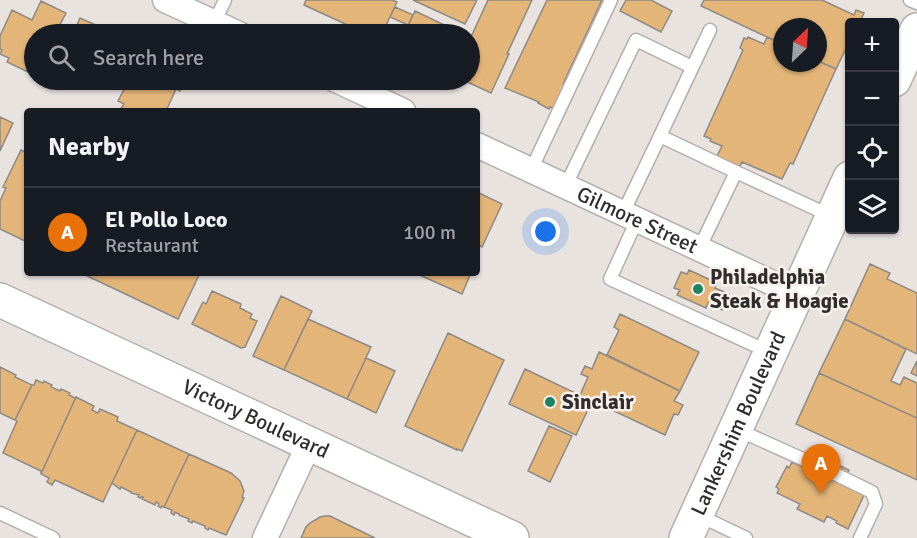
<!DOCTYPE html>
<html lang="en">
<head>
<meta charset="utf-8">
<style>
	body { margin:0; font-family:Signika,sans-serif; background:#20242c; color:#f1f3f6 }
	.controls { position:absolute; right:18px; top:18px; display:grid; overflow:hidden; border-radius:6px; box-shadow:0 2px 4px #0004 }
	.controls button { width:54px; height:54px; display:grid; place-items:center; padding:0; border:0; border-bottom:2px solid #363941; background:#171b24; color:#f1f3f6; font:30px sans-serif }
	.compass { position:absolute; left:773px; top:18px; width:54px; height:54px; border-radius:50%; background:#171b24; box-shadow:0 2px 4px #0004; rotate:25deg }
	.you { position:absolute; left:546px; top:232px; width:21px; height:21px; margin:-15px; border:4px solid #fff; border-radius:50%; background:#1a73e8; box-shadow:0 0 0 9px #1a73e833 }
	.badge { display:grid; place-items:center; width:39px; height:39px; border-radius:50%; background:#db2777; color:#fff; font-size:20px; font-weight:700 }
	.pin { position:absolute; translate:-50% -50px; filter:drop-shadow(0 2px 3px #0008) }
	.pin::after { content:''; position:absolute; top:32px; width:21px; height:18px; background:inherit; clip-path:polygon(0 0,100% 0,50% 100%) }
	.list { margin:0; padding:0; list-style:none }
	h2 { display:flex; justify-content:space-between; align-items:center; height:78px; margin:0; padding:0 24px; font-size:26px }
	h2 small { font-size:20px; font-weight:400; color:#9ea1a6 }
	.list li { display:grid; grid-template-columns:39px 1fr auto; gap:18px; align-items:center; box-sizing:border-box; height:90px; padding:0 24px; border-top:2px solid #363941 }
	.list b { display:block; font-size:22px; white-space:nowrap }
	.list p { margin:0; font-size:20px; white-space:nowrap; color:#9ea1a6 }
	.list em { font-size:20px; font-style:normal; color:#9ea1a6 }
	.icon { flex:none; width:33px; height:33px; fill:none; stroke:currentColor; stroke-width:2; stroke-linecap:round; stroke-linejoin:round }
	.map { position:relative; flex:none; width:917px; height:538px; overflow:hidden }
	.search { position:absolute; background:#171b24; box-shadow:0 2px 4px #0004; left:24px; top:24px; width:456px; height:66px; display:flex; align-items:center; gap:15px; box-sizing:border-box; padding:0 21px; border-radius:33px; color:#9ea1a6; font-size:22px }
	.panel { position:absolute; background:#171b24; box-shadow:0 2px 4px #0004; left:24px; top:108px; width:456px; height:168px; border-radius:6px }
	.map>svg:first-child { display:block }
	.building { fill:#e4b578; stroke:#8d8984; stroke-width:1.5 }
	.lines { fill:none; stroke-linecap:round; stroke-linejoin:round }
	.service-casing { stroke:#b5afac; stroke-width:15 }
	.minor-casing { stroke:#b5afac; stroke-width:27 }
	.secondary-casing { stroke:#b5afac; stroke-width:36 }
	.primary-casing { stroke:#b5afac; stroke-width:36 }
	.service { stroke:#fff; stroke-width:12 }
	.minor { stroke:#fff; stroke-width:24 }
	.secondary { stroke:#fff; stroke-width:33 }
	.primary { stroke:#fff; stroke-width:33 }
	.poi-dot { fill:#1c8460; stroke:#f7f0ed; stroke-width:2 }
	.labels { text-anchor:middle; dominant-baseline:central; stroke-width:5; stroke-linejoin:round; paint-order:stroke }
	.street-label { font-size:21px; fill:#302d2c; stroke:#f7f0ed }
	.poi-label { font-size:21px; font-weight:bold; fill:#302d2c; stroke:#f7f0ed; text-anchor:start }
</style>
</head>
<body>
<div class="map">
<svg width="917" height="538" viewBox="0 0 917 538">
	<rect width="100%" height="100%" fill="#e9e3e0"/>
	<path class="building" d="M306,0H392L397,2L382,34H367L304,5Z
		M413,0H477L465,24Z
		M488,0H532L507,54H509L491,93L463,80H470V39Z
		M547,0H602L563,84L566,86L555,109L550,107L549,109L538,103L539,102L505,88Z
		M626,0H651L672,11L661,32L620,11Z
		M704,0H822L854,15L856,10L864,13L860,22H850V40L836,69L818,61V27H782V44L701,6Z
		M41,1L66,13L55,34H34V62H33L28,72L7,62L9,58L0,54L2,50L0,49V36L12,10L32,20Z
		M395,7L413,15L408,25L390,17Z
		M415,11L457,31L455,34H404Z
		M80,18L96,25L93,31L101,34H65L69,27L75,30Z
		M386,27L402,34H382Z
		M748,37L764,44L767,37L782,44V63H818V61L836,69L793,164L790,163L782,179L742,162L739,168L716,158L722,146L710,141L711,139L704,136L743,50L740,48L744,38L747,39Z
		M97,80H111L109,85Z
		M129,80H145L148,81L149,80H185L180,91L176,89L166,111H119L124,104L118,101Z
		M0,117L13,123L0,151Z
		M21,150L27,153V242L0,229V201L6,188L3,187Z
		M477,192L502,204L482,247L477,244Z
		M870,264L890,273L887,279L917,293V354L845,319Z
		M689,270L717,283L715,288L729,294L722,310L708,303L706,308L677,295L680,290L674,288L681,272L687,274Z
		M81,273H200L178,319Z
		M415,273H471L462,294Z
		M212,291L241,304L240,308L252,314L250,318L257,321L245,347L241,348L192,324L203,302L206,304Z
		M281,296L312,311L284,370L253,356Z
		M620,314L699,352L680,391L607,355L619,330L614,327Z
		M308,319L371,347L347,399L284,370Z
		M845,319L906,349L891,381L900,385L904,377L917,383V418L819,373Z
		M448,333L504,360L462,451L457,449V450L405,426Z
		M599,352L680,391L674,401L683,405L678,415L674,414L665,435L580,395L588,377L581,374L585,366L592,369Z
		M366,358L395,371L376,413L347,399Z
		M917,361V376L911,373Z
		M0,367L16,375L15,377L32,385L15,420L0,413Z
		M525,369L592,401L576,435L509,404Z
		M819,373L917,418V480L796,424Z
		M36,380L43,383L44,381L52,385L51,387L60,391L61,389L70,393L69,395L75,398L76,397L41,474V471L3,453L17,421L15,420L32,385H34Z
		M76,397L94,406L92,410L98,413L100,409L118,417L117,421L137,430L103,502L55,480L52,485L47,482L49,478L41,474Z
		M549,426L572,436L550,482L528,471Z
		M137,430L189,454L164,507L162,506L161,508L158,506L159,504L156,502L155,505L142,499L143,497H141L140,498L138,497L139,495L131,493V492L121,487L120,489L112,483Z
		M189,454L231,473L240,481L244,491L242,497L244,498L226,535L209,528L208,530L205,528V526L193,521L192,523L188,521L189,519L179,515V514L175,512L174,515L171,513L172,510L164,507Z
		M829,461L849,470L842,485L864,495L848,529L836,523L837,521L827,516L824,522L797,509L800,504L777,493L779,489L776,487L787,466L789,468L792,462L822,476Z
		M325,516H330L375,538H301L306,527L310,523L320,517Z"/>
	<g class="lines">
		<defs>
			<path id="service" d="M910,0L917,3
				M214,23L225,0
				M660,136L710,30
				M531,170L611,0
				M565,187L636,40L692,67
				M623,213L660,136L736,172
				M637,220L610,279L769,352
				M699,249L736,172L831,216
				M736,429L825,469L872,492L876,504L860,538
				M0,513L53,538
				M698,515L746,538"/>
			<g id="minor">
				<path d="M165,0L239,34"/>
				<path d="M336,80L403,111"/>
				<path id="s1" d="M477,145L796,294"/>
				<path d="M265,538L309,444"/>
			</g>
			<g id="secondary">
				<path id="s2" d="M0,300L512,538"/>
			</g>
			<g id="primary">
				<path d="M894,80L917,30"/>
				<path id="s3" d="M686,538L850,178"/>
			</g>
		</defs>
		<use href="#service" class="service-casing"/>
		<use href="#minor" class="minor-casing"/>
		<use href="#secondary" class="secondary-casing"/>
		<use href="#primary" class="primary-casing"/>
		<use href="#service" class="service"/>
		<use href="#minor" class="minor"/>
		<use href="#secondary" class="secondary"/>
		<use href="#primary" class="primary"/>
	</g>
	<g class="poi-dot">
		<circle cx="698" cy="289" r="6"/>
		<circle cx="550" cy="402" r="6"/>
	</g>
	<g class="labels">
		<g class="street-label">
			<text stroke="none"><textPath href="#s1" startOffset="177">Gilmore Street</textPath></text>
			<text stroke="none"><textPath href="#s2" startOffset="282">Victory Boulevard</textPath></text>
			<text stroke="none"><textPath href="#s3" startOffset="126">Lankershim Boulevard</textPath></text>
		</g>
		<g class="poi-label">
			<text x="710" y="277">Philadelphia<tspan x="710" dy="24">Steak &amp; Hoagie</tspan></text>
			<text x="562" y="402">Sinclair</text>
		</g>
	</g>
</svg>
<div class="controls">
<button>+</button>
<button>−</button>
<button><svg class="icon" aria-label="locate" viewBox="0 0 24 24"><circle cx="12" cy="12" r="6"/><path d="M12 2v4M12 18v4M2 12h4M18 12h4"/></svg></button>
<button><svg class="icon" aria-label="layers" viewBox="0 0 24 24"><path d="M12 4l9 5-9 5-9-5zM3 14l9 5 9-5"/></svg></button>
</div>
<svg class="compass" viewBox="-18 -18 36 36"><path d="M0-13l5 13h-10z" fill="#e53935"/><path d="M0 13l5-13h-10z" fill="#9ea1a6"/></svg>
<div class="you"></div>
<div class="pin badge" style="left:821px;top:494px;background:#e8710a">A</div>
<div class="search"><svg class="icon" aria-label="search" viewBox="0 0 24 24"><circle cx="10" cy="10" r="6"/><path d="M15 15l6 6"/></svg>Search here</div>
<section class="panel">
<h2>Nearby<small></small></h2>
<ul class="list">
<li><span class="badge" style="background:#e8710a">A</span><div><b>El Pollo Loco</b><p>Restaurant</p></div><em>100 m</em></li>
</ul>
</section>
</div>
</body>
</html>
